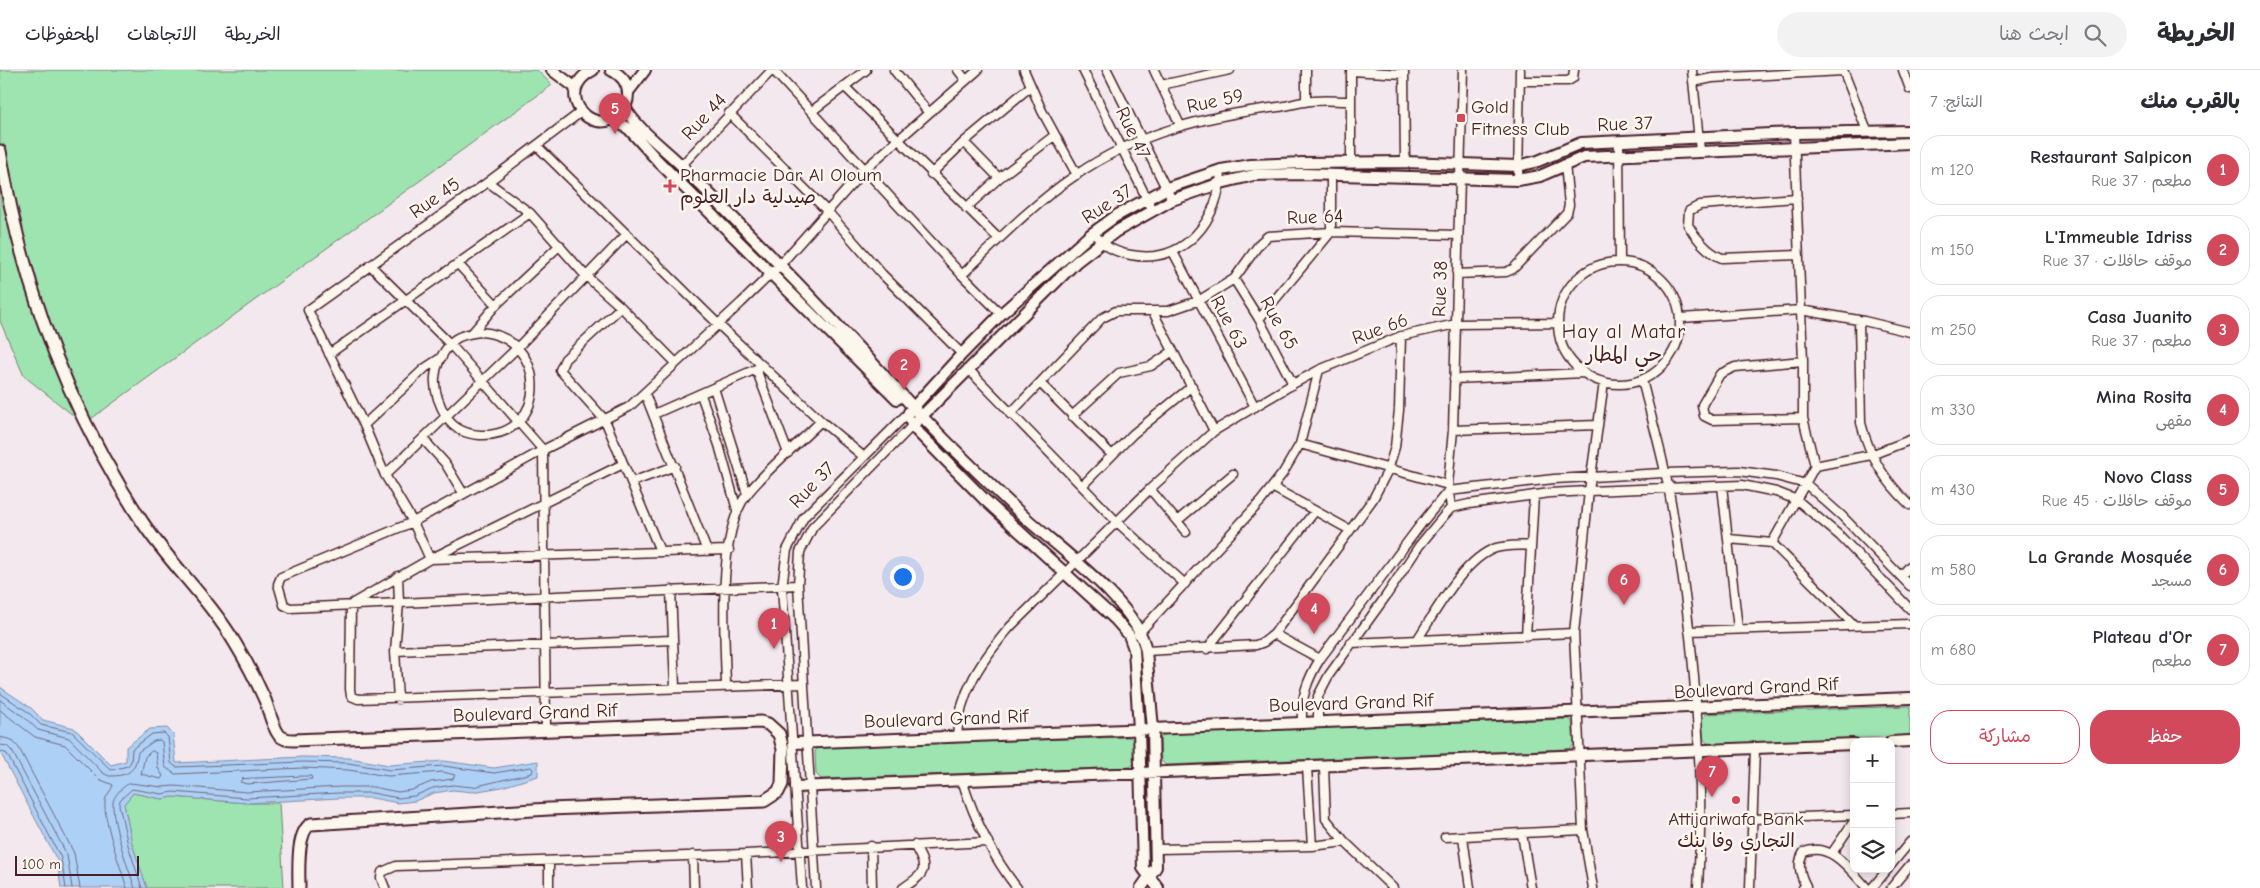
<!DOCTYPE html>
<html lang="ar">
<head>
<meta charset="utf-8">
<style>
	body { margin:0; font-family:"Comic Neue","Playpen Sans Arabic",sans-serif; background:#f2f2f3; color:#2b2b33; direction:rtl }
	.controls { position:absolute; right:15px; bottom:15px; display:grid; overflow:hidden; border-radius:10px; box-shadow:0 2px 12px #0003 }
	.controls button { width:45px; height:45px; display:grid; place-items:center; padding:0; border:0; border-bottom:1px solid #e1e1e2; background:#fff; color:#2b2b33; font:25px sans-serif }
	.scale { position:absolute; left:15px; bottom:12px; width:124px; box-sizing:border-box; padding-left:5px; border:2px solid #4a1f2b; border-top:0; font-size:14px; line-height:18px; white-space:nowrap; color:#4a1f2b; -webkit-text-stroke:4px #fbf7ec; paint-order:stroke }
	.you { position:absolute; left:902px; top:506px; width:18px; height:18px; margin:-12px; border:4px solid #fff; border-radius:50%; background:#1a73e8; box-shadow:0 0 0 8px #1a73e833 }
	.badge { display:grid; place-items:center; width:32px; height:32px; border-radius:50%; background:#d1495b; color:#fff; font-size:16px; font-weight:700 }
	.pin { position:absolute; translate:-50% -41px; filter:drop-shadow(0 1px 2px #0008) }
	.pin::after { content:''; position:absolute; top:26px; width:18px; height:15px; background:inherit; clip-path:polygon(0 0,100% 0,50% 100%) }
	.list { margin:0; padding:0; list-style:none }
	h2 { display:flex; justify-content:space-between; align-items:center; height:65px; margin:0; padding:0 20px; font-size:21px }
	h2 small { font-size:16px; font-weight:400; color:#7c7c81 }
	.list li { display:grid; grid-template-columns:32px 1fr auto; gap:15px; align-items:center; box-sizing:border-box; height:70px; margin:0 10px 10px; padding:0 10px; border:1px solid #e1e1e2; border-radius:20px }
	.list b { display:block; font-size:19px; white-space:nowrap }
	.list p { margin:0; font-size:16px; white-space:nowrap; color:#7c7c81 }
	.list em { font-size:16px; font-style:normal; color:#7c7c81 }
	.actions { display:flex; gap:10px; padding:15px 20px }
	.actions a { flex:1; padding:11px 0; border:1px solid #d1495b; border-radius:20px; text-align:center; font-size:18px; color:#d1495b }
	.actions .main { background:#d1495b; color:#fff }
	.icon { flex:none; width:28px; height:28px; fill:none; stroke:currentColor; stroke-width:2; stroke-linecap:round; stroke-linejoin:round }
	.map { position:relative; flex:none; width:1910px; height:818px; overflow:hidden; direction:ltr }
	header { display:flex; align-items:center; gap:30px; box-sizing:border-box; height:70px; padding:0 25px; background:#fff; border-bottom:1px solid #e1e1e2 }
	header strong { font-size:24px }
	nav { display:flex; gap:28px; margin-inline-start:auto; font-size:18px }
	.search { width:350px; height:45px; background:#f2f2f3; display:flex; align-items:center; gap:12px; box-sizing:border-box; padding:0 18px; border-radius:28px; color:#7c7c81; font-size:19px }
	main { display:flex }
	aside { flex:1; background:#fff }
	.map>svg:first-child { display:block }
	.green { fill:#9de4b1; stroke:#74826e }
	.water { fill:#add1f6; stroke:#858aa5 }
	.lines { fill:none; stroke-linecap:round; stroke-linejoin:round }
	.shore { stroke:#72667c; stroke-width:1 }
	.minor-casing { stroke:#4a1f2b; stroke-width:11 }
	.tertiary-casing { stroke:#4a1f2b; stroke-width:14 }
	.secondary-casing { stroke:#4a1f2b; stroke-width:15 }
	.minor { stroke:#fbf7ec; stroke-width:8 }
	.tertiary { stroke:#fbf7ec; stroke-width:10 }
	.secondary { stroke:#fbf7ec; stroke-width:11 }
	.poi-dot { fill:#d1495b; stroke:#fbf7ec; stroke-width:2 }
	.labels { text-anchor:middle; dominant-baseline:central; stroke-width:5; stroke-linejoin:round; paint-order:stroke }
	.street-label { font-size:19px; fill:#4a1f2b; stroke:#fbf7ec }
	.poi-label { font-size:19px; fill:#4a1f2b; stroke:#fbf7ec; text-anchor:start }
	.neighbourhood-label { font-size:20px; letter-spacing:1px; fill:#4a1f2b; stroke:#fbf7ec }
</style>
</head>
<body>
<header>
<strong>الخريطة</strong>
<div class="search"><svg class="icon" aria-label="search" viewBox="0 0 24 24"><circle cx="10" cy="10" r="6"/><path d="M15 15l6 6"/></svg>ابحث هنا</div>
<nav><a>الخريطة</a><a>الاتجاهات</a><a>المحفوظات</a></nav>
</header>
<main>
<aside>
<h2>بالقرب منك<small>النتائج: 7</small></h2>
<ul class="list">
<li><span class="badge">1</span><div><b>Restaurant Salpicon</b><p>مطعم · Rue 37</p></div><em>120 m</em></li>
<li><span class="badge">2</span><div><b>L'Immeuble Idriss</b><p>موقف حافلات · Rue 37</p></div><em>150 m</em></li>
<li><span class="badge">3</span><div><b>Casa Juanito</b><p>مطعم · Rue 37</p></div><em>250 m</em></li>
<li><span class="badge">4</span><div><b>Mina Rosita</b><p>مقهى</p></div><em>330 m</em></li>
<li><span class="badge">5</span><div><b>Novo Class</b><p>موقف حافلات · Rue 45</p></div><em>430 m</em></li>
<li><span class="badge">6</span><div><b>La Grande Mosquée</b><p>مسجد</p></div><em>580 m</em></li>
<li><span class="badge">7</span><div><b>Plateau d'Or</b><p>مطعم</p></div><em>680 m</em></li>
</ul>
<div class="actions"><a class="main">حفظ</a><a>مشاركة</a></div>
</aside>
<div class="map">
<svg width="1910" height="818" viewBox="0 0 1910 818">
	<rect width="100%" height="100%" fill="#f3e8ee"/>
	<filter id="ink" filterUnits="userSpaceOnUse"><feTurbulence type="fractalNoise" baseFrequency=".02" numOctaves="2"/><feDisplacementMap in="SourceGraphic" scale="10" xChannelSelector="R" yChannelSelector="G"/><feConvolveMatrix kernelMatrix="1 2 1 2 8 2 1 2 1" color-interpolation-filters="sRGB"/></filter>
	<g filter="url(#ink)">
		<path class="green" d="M0,0H537L552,15L84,354L24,306L0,251Z
			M1910,636V666L1709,674L1704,670L1702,649L1706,644Z
			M1569,649L1572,651L1574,675L1569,679L1166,695L1161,691L1160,668L1164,664Z
			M1130,667L1134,672L1135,693L1130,697L821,709L816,704L815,681L820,677Z
			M133,723L162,729L173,727L247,733H279L284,818H147L132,774L124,734Z"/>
		<path class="water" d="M0,617L31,638L43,650L74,658L111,695L126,691V677L150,659L167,658L173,664L176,693L303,687L349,688L389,695L444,691L494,698L538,691V706L502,717L472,722L453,720L434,723L415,731L398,733L372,728H339L247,733L173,727L162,729L133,723L124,734L132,774L147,818H61L57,790L0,682Z"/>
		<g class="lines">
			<path class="shore" d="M0,623L28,642L41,655L72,662L111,700L128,696L131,692L132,679L152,664L164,663L168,667L171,693L176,697L303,692L348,693L390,700L443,696L494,703L531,697L533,699L532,703L473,717L453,715L433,718L414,726L398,728L372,723H339L247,728L173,722L162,724L132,719L120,730L119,735L128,775L142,818
				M0,630L24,647L38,660L69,668L103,703L109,706C130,706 135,701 138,682L154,671L160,670L162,672L165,697L175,704L303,698L348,700L388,706L443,702L455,705L453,709L431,712L412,720L398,722L373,717H340L247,722L174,716L162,717L130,713C123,716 113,726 113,733C112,754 128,798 135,818
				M0,640L35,667L65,675L99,709L113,715C112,720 106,725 105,731C103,750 121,799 127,818
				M0,667L12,670L19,678L74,783L80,818
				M0,675L7,676L12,681L67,785L72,818
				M0,681L7,684L61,788L66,818
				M152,681L156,683L158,698L163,706L161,709L141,704L145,687Z
				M304,706H311L312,709L247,714L240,712L242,709Z"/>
			<defs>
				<path id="minor" d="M773,0L962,205L1001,244
					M894,0L928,42
					M958,0L965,9
					M1024,0L1042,41L1077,105
					M1083,0L1153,141
					M1107,0L1172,130
					M1154,0L1180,55
					M1404,0L1405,92
					M1692,0L1700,81
					M1843,0L1867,61
					M1903,0L1910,19
					M1351,1L1404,4
					M1520,11H1568L1573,8L1574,0
					M1693,12L1712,8L1843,1
					M1161,15L1230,0
					M844,16L999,169
					M1306,31V0
					M812,41L866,0
					M581,42L488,112L308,240L364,355L385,405L413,452L430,489L623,394
					M729,43L828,142L882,204L962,284
					M1619,71L1620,192
					M964,72L999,108
					M537,76L719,255L821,351L864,387
					M1351,93V0
					M681,96L772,0
					M931,104L964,72L1031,16
					M1518,110L1520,0
					M488,112L530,143L585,205L621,237L676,293
					M1797,128L1700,135L1689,141L1688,155C1695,167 1708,183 1722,188L1799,185
					M966,138L999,108L1055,65
					M1093,162C1103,176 1114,182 1131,185C1184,195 1220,150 1221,100
					M1173,182L1255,337
					M1558 253a61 61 0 1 1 122 0a61 61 0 1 1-122 0Z
					M458,194L496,235
					M370,195L451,275L543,380L546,660
					M1457,204L1506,202L1513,199L1567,143L1569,135L1565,94
					M962,205C998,170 1034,133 1076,105C1137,63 1206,46 1278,37C1287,36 1296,33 1304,32C1319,29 1335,31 1350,31
					M1234,209L1259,249L1293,314
					M621,237L565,289L560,300L605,350L660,481
					M1153,242L1214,361
					M1681,248L1801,240L1864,251L1910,262
					M1259,249L1331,162V105
					M1859,250L1861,353C1870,388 1885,411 1910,435
					M480,262C550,266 550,368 480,365C466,364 454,359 447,348C430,320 430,296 452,272C458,265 472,263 480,262Z
					M472,263L496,235L560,175
					M329,284L530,143
					M756,299L788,383
					M969,300L1117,452L1185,514
					M1454,309L1584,303
					M1642,310C1651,347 1662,383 1669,421C1692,551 1706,686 1698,818
					M1040,313L1112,385
					M714,318L747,424
					M645,324L707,481
					M701,325L719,375L737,440
					M654,344L763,296
					M1010,344L1102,248L1116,241H1168L1200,230L1234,209L1260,173L1268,166L1331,162L1458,165
					M1072,346L1119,303L1151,296L1173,281
					M1803,348L1712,350L1704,346L1702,335L1720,304L1735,297L1803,291
					M364,355L425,298L442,287
					M1453,360L1598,355
					M423,369L445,393L463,423
					M1300,374L1448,415
					M1815,396L1871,385L1910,370
					M385,405L517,278L626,165
					M632,412L675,396
					M1082,416L1133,364L1192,316
					M1722,416L1738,559
					M1272,417L1350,460
					M1150,419L1186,462
					M1451,438L1448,415L1453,360L1463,0
					M1177,451L1233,404
					M1729,469L1772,473L1854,555
					M1772,473L1815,396L1803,348V291L1794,63
					M398,506L399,533L395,581L398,629
					M1901,506L1910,496
					M798,515L290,538L284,535L278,514L281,507L413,452L543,380L629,337L741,233L780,195L865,99L978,0
					M671,520L675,617
					M353,533L430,489L729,480
					M351,535L350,619L351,626L358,629L804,614
					M1689,561L1910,554
					M1138,564L1261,431L1283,403L1300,374L1319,300
					M1274,564L1373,429L1388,400L1395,377L1399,340L1401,266
					M1526,566L1534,425
					M1417,570C1435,543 1464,488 1496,478C1507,475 1520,476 1531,475
					M1351,573L1574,563
					M1207,579L1315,441
					M395,581L672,570
					M1146,581L1256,575L1264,572L1274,564L1320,589
					M726,616C725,566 716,462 748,423C769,397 797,375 821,351
					M1318,651V626L1329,605L1386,526L1419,476L1442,448L1451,438L1469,434L1550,423L1589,421L1742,415L1776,422L1797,430L1840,466L1910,539
					M1302,652C1301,627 1307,610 1320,589L1421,454L1448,421L1554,409L1664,403L1739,401L1776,406L1806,414L1842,446L1910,516
					M957,666C959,622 982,590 1010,557L1150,419L1214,361L1293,314L1319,300L1401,266L1456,254L1558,253
					M1307,697L1312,776
					M1324,697L1326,749L1345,772L1393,818
					M962,710C974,748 992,786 1017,818
					M1891,744L1910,743
					M1753,749L1854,745
					M1522,764L1531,818
					M1445,767L1583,760
					M1463,767L1470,818
					M871,776L872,818
					M1157,779L1312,776L1345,772
					M1832,783L1854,751
					M746,784L748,818
					M693,785L694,818
					M549,791V818
					M1891,795L1910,772
					M385,818L381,808L382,802L396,796L746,784L988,772
					M802,818L782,517L787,480L804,447L909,342
					M816,818L798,515L800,482L813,457L912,356
					M903,818C926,803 929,800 914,775
					M1593,818L1583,760L1574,563L1589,421L1604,312
					M1750,818L1755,679
					M1803,818L1806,816C1800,805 1797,792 1804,782C1831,771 1851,801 1867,818
					M1872,818L1888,799
					M1891,818L1910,795"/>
				<path id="tertiary" d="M552,0L576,18
					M593,0C552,21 591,70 619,44C625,39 628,31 628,24C628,12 621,5 611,0
					M628,22L645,0
					M625,38C640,62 663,77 683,97C711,125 738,153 766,181C813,228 857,276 902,325C938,365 978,403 1017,440C1053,475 1138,532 1146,581L1153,659L1156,797L1141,818
					M613,49L629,59L657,90L897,329
					M909,342L962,284L1001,244L1090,165L1116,146L1167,118L1221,100L1251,95L1303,93L1405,92L1518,96L1538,91L1581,73L1794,63L1910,61
					M911,351L912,356L984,429L1115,549L1129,565L1134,579L1139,659L1143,798L1158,818
					M912,356L1076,192L1115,162L1172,130L1221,113L1254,105L1303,104L1518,110L1540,106L1584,87L1910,73
					M1891,672L1910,671
					M794,673C1166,657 1538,646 1910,628
					M796,717L1854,674"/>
				<path id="secondary" d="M0,81C22,215 68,340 143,453C171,495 209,529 235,573C246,591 256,610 265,630C269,640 272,656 279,665C283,669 288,670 293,670L761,652L768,654L779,664L783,679L782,714L778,722L764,731L549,739L311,754C296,762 299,802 299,818"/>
			</defs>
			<use href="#minor" class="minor-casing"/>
			<use href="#tertiary" class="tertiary-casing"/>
			<use href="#secondary" class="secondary-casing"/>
			<use href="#minor" class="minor"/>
			<use href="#tertiary" class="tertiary"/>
			<use href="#secondary" class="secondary"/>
		</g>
	</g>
	<g class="poi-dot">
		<rect x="1456" y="43" width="10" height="10" rx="2.5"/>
		<path d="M667.5 108.5h5v5h5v5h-5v5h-5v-5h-5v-5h5z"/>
		<circle cx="1736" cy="730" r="5"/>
	</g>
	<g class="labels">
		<g class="street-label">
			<text transform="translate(1215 31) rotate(-12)">Rue 59</text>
			<text transform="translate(704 47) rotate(-47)">Rue 44</text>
			<text transform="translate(1625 54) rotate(-2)">Rue 37</text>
			<text transform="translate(1133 63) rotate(64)">Rue 47</text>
			<text transform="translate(435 128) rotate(-35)">Rue 45</text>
			<text transform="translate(1107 134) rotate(-33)">Rue 37</text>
			<text transform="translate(1315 147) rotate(-2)">Rue 64</text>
			<text transform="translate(1440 219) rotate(-88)">Rue 38</text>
			<text transform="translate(1229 252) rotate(62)">Rue 63</text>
			<text transform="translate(1279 253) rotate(61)">Rue 65</text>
			<text transform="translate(1380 259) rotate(-20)">Rue 66</text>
			<text transform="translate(812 415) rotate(-46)">Rue 37</text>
			<text transform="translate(1756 618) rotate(-3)">Boulevard Grand Rif</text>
			<text transform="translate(1351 633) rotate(-2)">Boulevard Grand Rif</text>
			<text transform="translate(535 643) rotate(-2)">Boulevard Grand Rif</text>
			<text transform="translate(946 649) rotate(-2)">Boulevard Grand Rif</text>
		</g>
		<g class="poi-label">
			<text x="1471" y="37">Gold<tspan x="1471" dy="22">Fitness Club</tspan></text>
			<text x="680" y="105">Pharmacie Dar Al Oloum<tspan x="680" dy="22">صيدلية دار العلوم</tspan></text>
			<text x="1736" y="749" text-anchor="middle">Attijariwafa Bank<tspan x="1736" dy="22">التجاري وفا بنك</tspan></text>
		</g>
		<g class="neighbourhood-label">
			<text x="1624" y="261">Hay al Matar<tspan x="1624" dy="23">حي المطار</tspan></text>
		</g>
	</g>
</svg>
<div class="controls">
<button>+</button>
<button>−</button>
<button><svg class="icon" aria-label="layers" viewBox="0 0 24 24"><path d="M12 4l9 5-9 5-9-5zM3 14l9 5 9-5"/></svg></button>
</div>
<div class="scale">100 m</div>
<div class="you"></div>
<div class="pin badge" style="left:774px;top:579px">1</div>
<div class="pin badge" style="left:904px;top:320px">2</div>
<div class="pin badge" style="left:781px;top:792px">3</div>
<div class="pin badge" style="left:1314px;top:564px">4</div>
<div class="pin badge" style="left:615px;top:64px">5</div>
<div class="pin badge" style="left:1624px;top:535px">6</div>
<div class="pin badge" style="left:1712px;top:727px">7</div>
</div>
</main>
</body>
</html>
